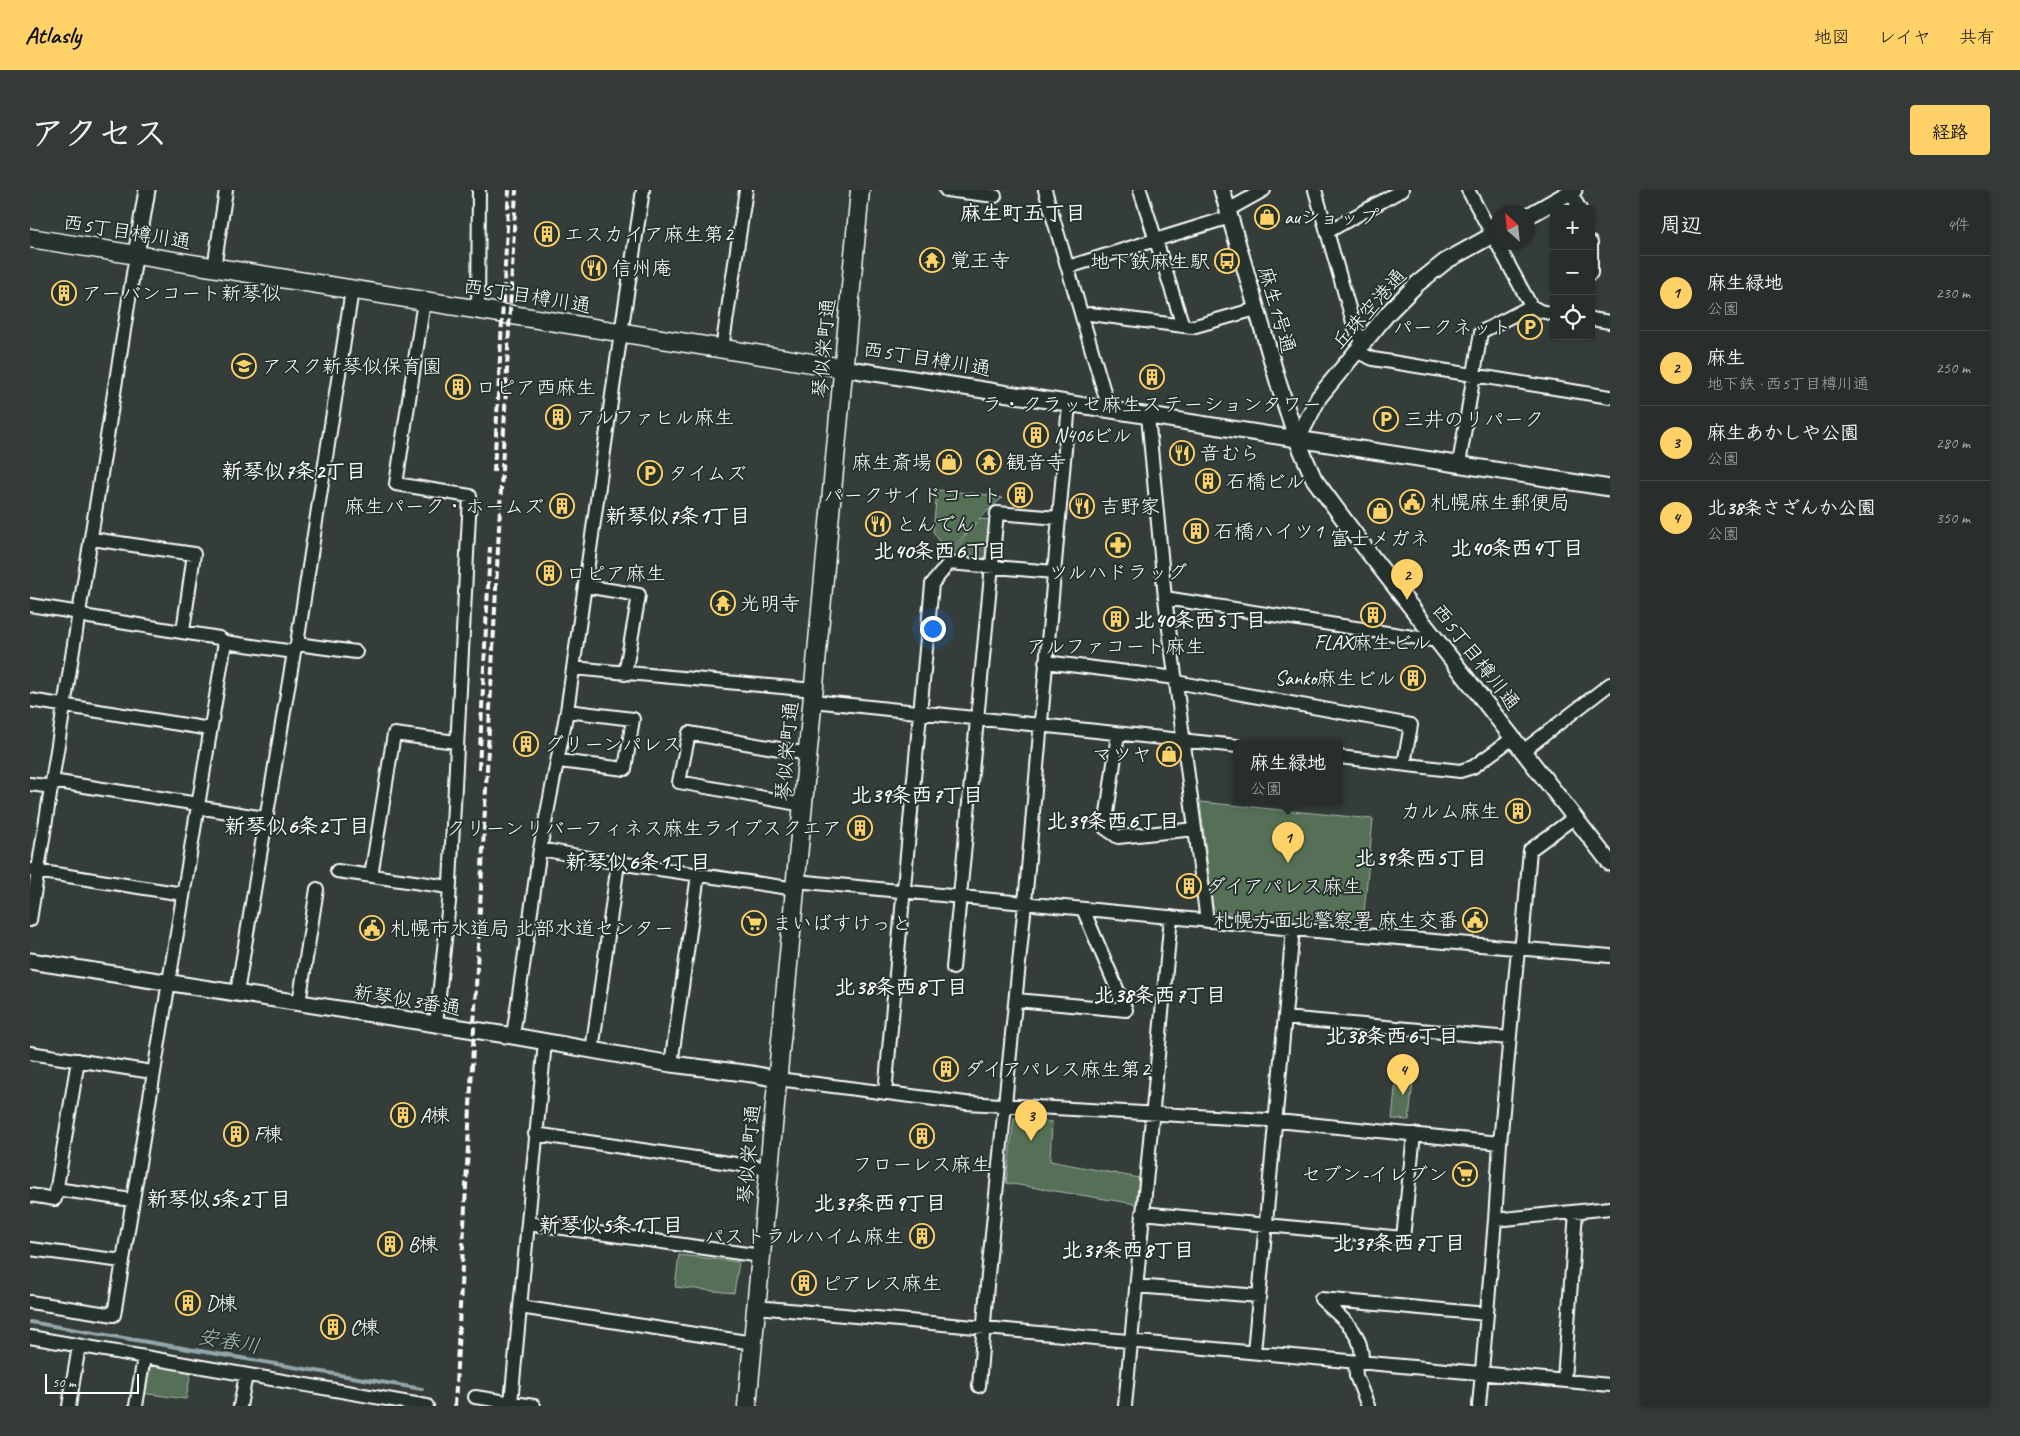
<!DOCTYPE html>
<html lang="ja">
<head>
<meta charset="utf-8">
<style>
	body { margin:0; font-family:Caveat,"Klee One",sans-serif; background:#333a38; color:#f1f3f6 }
	.controls { position:absolute; right:15px; top:15px; display:grid; overflow:hidden; border-radius:5px; box-shadow:0 1px 4px #0004 }
	.controls button { width:45px; height:45px; display:grid; place-items:center; padding:0; border:0; border-bottom:1px solid #434a48; background:#272e2c; color:#f1f3f6; font:25px sans-serif }
	.compass { position:absolute; left:1460px; top:15px; width:45px; height:45px; border-radius:50%; background:#272e2c; box-shadow:0 1px 4px #0004; rotate:333deg }
	.scale { position:absolute; left:15px; bottom:12px; width:94px; box-sizing:border-box; padding-left:5px; border:2px solid #fff; border-top:0; font-size:14px; line-height:18px; white-space:nowrap; color:#fff; -webkit-text-stroke:4px #26332d; paint-order:stroke }
	.you { position:absolute; left:902px; top:438px; width:18px; height:18px; margin:-12px; border:4px solid #fff; border-radius:50%; background:#1a73e8; box-shadow:0 0 0 8px #1a73e833 }
	.badge { display:grid; place-items:center; width:32px; height:32px; border-radius:50%; background:#ffd166; color:#111; font-size:16px; font-weight:700 }
	.pin { position:absolute; translate:-50% -41px; filter:drop-shadow(0 1px 2px #0008) }
	.pin::after { content:''; position:absolute; top:26px; width:18px; height:15px; background:inherit; clip-path:polygon(0 0,100% 0,50% 100%) }
	.popup { position:absolute; left:1203px; top:550px; width:110px; height:65px; box-sizing:border-box; display:grid; place-content:center; border-radius:5px; background:#272e2c; filter:drop-shadow(0 1px 4px #0005); font-size:16px; white-space:nowrap; color:#a4a8a9 }
	.popup b { font-size:19px; color:#f1f3f6 }
	.popup::after { content:''; position:absolute; left:50%; top:100%; margin-left:-10px; border:10px solid transparent; border-top-color:#272e2c }
	.list { margin:0; padding:0; list-style:none }
	h2 { display:flex; justify-content:space-between; align-items:center; height:65px; margin:0; padding:0 20px; font-size:21px }
	h2 small { font-size:16px; font-weight:400; color:#a4a8a9 }
	.list li { display:grid; grid-template-columns:32px 1fr auto; gap:15px; align-items:center; box-sizing:border-box; height:75px; padding:0 20px; border-top:1px solid #434a48 }
	.list b { display:block; font-size:19px; white-space:nowrap }
	.list p { margin:0; font-size:16px; white-space:nowrap; color:#a4a8a9 }
	.list em { font-size:16px; font-style:normal; color:#a4a8a9 }
	.icon { flex:none; width:28px; height:28px; fill:none; stroke:currentColor; stroke-width:2; stroke-linecap:round; stroke-linejoin:round }
	.map { position:relative; flex:none; width:1580px; height:1216px; overflow:hidden; border-radius:5px }
	header { display:flex; align-items:center; gap:30px; box-sizing:border-box; height:70px; padding:0 25px; background:#ffd166; color:#111 }
	header strong { font-size:24px }
	nav { display:flex; gap:28px; margin-inline-start:auto; font-size:18px }
	.intro { display:flex; align-items:center; justify-content:space-between; box-sizing:border-box; height:120px; padding:0 30px }
	h1 { margin:0; font-size:35px }
	.button { padding:12px 22px; border-radius:5px; background:#ffd166; color:#111; font-size:18px; font-weight:700 }
	main { display:flex; gap:30px; padding:0 30px }
	aside { flex:1; background:#272e2c; border-radius:5px; box-shadow:0 1px 4px #0004 }
	.map>svg:first-child { display:block }
	.green { fill:#546f56; stroke:#aab7aa }
	.lines { fill:none; stroke-linecap:round; stroke-linejoin:round }
	.stream { stroke:#94a6ab; stroke-width:4 }
	.minor-casing { stroke:#fff; stroke-width:16 }
	.tertiary-casing { stroke:#fff; stroke-width:19 }
	.secondary-casing { stroke:#fff; stroke-width:21 }
	.minor { stroke:#26332d; stroke-width:12 }
	.tertiary { stroke:#26332d; stroke-width:15 }
	.secondary { stroke:#26332d; stroke-width:18 }
	.rail { stroke:#fff; stroke-width:4; stroke-dasharray:8 4; stroke-linecap:butt }
	.labels { text-anchor:middle; dominant-baseline:central; stroke-width:4; stroke-linejoin:round; paint-order:stroke }
	.poi-label { font-size:20px; fill:#fff; stroke:#26332d; text-anchor:start }
	.street-label { font-size:20px; fill:#fff; stroke:#26332d }
	.neighbourhood-label { font-size:21px; font-weight:bold; fill:#fff; stroke:#26332d }
	.water-label { font-size:21px; font-style:italic; fill:#aebcc0; stroke:#26332d }
</style>
</head>
<body>
<header>
<strong>Atlasly</strong>
<nav><a>地図</a><a>レイヤ</a><a>共有</a></nav>
</header>
<div class="intro"><h1>アクセス</h1><a class="button">経路</a></div>
<main>
<div class="map">
<svg width="1580" height="1216" viewBox="0 0 1580 1216">
	<rect width="100%" height="100%" fill="#343d3a"/>
	<filter id="ink" filterUnits="userSpaceOnUse"><feTurbulence type="fractalNoise" baseFrequency=".02" numOctaves="2"/><feDisplacementMap in="SourceGraphic" scale="10" xChannelSelector="R" yChannelSelector="G"/><feConvolveMatrix kernelMatrix="1 2 1 2 8 2 1 2 1" color-interpolation-filters="sRGB"/></filter>
	<g filter="url(#ink)">
		<path class="green" d="M907,300L960,305L972,308L949,329L960,330L956,371L918,368L947,332L917,364L903,341Z
			M1170,612L1343,629L1333,733L1187,722L1183,717Z
			M1367,880L1384,881L1379,930L1362,929Z
			M984,928L1022,932L1020,971L1109,988L1106,1014L976,993Z
			M649,1065L709,1072L704,1103L645,1097Z
			M117,1174L161,1182L156,1209L111,1203Z"/>
		<g class="lines">
			<path class="stream" d="M0,1132L392,1199"/>
			<defs>
				<path id="minor" d="M916,0L965,6
					M1015,0L1079,219
					M1110,0L1153,136
					M1285,0L1325,139L1333,152
					M1438,0L1501,116L1510,121L1524,124
					M1540,2L1550,19
					M1198,20L1234,0
					M1297,42L1372,0
					M1561,53V83
					M1038,77L1200,27
					M184,78L196,0
					M394,111L366,294L440,306L419,712L406,834
					M448,120L449,0
					M1052,126L1060,124L1162,137L1226,119
					M1561,129L1580,132
					M692,159L716,0
					M1325,161L1343,169L1580,207
					M1429,274L1451,142L1501,116
					M62,349L164,364L153,441
					M555,396L609,405L595,484
					M1135,408L1408,451
					M0,415L50,423L59,427L189,448L195,452C158,677 119,901 84,1125L0,1112
					M195,452L264,462
					M267,454L326,462
					M1015,472L1146,488
					M543,478L784,500
					M1146,492L1381,535L1374,574
					M0,510L180,539
					M783,511L1207,556
					M1088,544L1075,638L1088,647L1165,639L1135,408L1118,226
					M1493,561L1580,494
					M1309,567L1430,581L1443,577L1483,548
					M529,571L595,579L603,529L537,521
					M22,591L168,614
					M0,594L22,597
					M773,615L649,592L659,543L778,564
					M167,617L235,628
					M1165,639L1177,731
					M510,659L588,673L766,699
					M0,680L153,704
					M307,681L419,697
					M341,686L364,544L426,552
					M766,691L1263,739L1580,766
					M0,730L106,65
					M923,778L967,323L1028,328
					M207,803L264,462L267,454L322,100
					M986,810L1096,820L1053,719
					M269,813L287,699
					M1255,828L1479,848
					M483,846L510,659L537,521L588,163L613,0
					M562,861L588,673
					M0,863L122,882
					M641,874L668,685
					M748,889L936,913L1237,930L1470,953
					M855,903L902,394L919,373L1024,382
					M505,944L739,979
					M26,999L102,1010
					M0,1005L25,1009L48,870
					M1112,1023L1373,1048L1384,944
					M1465,1030L1580,1018
					M498,1033L731,1066
					M0,1059L92,1071
					M1106,1096L1229,1106
					M490,1117L723,1153
					M726,1117L1580,1195
					M0,1147L397,1216
					M1224,1162L1263,739
					M1325,1172L1326,1186L1338,1216
					M1332,1172C1333,1140 1312,1129 1291,1109L1457,1124
					M1534,1190L1546,1022
					M949,1196L957,1095L995,713L1039,214
					M445,1207L504,1216
					M481,1213L515,852
					M39,1216L49,1156
					M106,1216L114,1167
					M210,1216L216,1185
					M1095,1216L1141,727
					M1449,1216L1465,1030L1470,953L1488,759L1492,752L1500,660L1545,627"/>
				<path id="tertiary" d="M1192,0L1249,195L1267,250L1284,289L1335,358L1580,673
					M1498,26L1544,0
					M106,65L117,0
					M813,178L1580,298
					M1267,250L1289,207L1358,123L1387,94L1416,71L1468,42
					M0,771L483,846L641,874L722,884L748,889"/>
				<path id="secondary" d="M0,48L813,178
					M717,1216L830,0"/>
			</defs>
			<use href="#minor" class="minor-casing"/>
			<use href="#tertiary" class="tertiary-casing"/>
			<use href="#secondary" class="secondary-casing"/>
			<use href="#minor" class="minor"/>
			<use href="#tertiary" class="tertiary"/>
			<use href="#secondary" class="secondary"/>
			<path class="rail" d="M464,282L479,0
				M449,579L460,357
				M425,1216L486,0"/>
		</g>
	</g>
	<defs>
		<symbol id="shop-ring" viewBox="-11 -11 22 22"><circle r="9.5" fill="#26332d" stroke="#ffd166" stroke-width="1.5"/><path d="M-5-2.5h2.3a2.7 3.5 0 0 1 5.4 0H5L5.5 6h-11ZM-1.5-2.5h3a1.5 2.3 0 0 0-3 0Z" fill="#ffd166"/></symbol>
		<symbol id="building-ring" viewBox="-11 -11 22 22"><circle r="9.5" fill="#26332d" stroke="#ffd166" stroke-width="1.5"/><path d="M-4-6H4V6H1V3H-1V6H-4ZM-2.5-4.3h1.7v1.8h-1.7ZM.8-4.3h1.7v1.8H.8ZM-2.5-1h1.7V.8h-1.7ZM.8-1h1.7V.8H.8Z" fill="#ffd166"/></symbol>
		<symbol id="temple-ring" viewBox="-11 -11 22 22"><circle r="9.5" fill="#26332d" stroke="#ffd166" stroke-width="1.5"/><path d="M0-6L5-2H3V0L6.5 2.5H4V6H1.5V3h-3V6H-4V2.5H-6.5L-3 0V-2H-5Z" fill="#ffd166"/></symbol>
		<symbol id="bus-ring" viewBox="-11 -11 22 22"><circle r="9.5" fill="#26332d" stroke="#ffd166" stroke-width="1.5"/><path d="M-5-6H5V4H4V6H2V4H-2V6H-4V4H-5ZM-3.5-4V0h7V-4ZM-3.5 1.2v1.5H-2V1.2ZM2 1.2v1.5H3.5V1.2Z" fill="#ffd166"/></symbol>
		<symbol id="restaurant-ring" viewBox="-11 -11 22 22"><circle r="9.5" fill="#26332d" stroke="#ffd166" stroke-width="1.5"/><path d="M-5-6h1v4h1v-4h1v4h1v-4h1v5L-1.5 .5V6h-2V.5L-5-1ZM5-6V6H3V1.5H1.5Q1.5-4 5-6Z" fill="#ffd166"/></symbol>
		<symbol id="parking-ring" viewBox="-11 -11 22 22"><circle r="9.5" fill="#26332d" stroke="#ffd166" stroke-width="1.5"/><path d="M-3.5-5.5H1a3.5 3.5 0 0 1 0 7H-1V5.5H-3.5ZM-1-3.4V-.6H.8a1.4 1.4 0 0 0 0-2.8Z" fill="#ffd166"/></symbol>
		<symbol id="school-ring" viewBox="-11 -11 22 22"><circle r="9.5" fill="#26332d" stroke="#ffd166" stroke-width="1.5"/><path d="M0-5L7-2L0 1L-7-2ZM-4 1L0 2.5L4 1V4Q0 6-4 4Z" fill="#ffd166"/></symbol>
		<symbol id="civic-ring" viewBox="-11 -11 22 22"><circle r="9.5" fill="#26332d" stroke="#ffd166" stroke-width="1.5"/><path d="M-.6-6.5H3V-4.5H.6V-3L4-1V1h2V6H-6V1h2V-1L-.6-3ZM-1.2 2.5V6h2.4V2.5Z" fill="#ffd166"/></symbol>
		<symbol id="pharmacy-ring" viewBox="-11 -11 22 22"><circle r="9.5" fill="#26332d" stroke="#ffd166" stroke-width="1.5"/><path d="M-2-6h4v4h4v4h-4v4h-4v-4h-4v-4h4Z" fill="#ffd166"/></symbol>
		<symbol id="supermarket-ring" viewBox="-11 -11 22 22"><circle r="9.5" fill="#26332d" stroke="#ffd166" stroke-width="1.5"/><path d="M-6-5.5h2.5l.6 2H6L4.5 2H-2.5L-4.4-4H-6ZM-1.5 3.2a1.3 1.3 0 1 0 .1 0ZM3 3.2a1.3 1.3 0 1 0 .1 0Z" fill="#ffd166"/></symbol>
	</defs>
	<g fill-rule="evenodd">
		<use href="#shop-ring" x="1223" y="13" width="28" height="28"/>
		<use href="#building-ring" x="503" y="30" width="28" height="28"/>
		<use href="#temple-ring" x="888" y="56" width="28" height="28"/>
		<use href="#bus-ring" x="1183" y="57" width="28" height="28"/>
		<use href="#restaurant-ring" x="550" y="64" width="28" height="28"/>
		<use href="#building-ring" x="20" y="89" width="28" height="28"/>
		<use href="#parking-ring" x="1486" y="123" width="28" height="28"/>
		<use href="#school-ring" x="200" y="162" width="28" height="28"/>
		<use href="#building-ring" x="1108" y="173" width="28" height="28"/>
		<use href="#building-ring" x="414" y="183" width="28" height="28"/>
		<use href="#building-ring" x="514" y="213" width="28" height="28"/>
		<use href="#parking-ring" x="1342" y="215" width="28" height="28"/>
		<use href="#building-ring" x="992" y="231" width="28" height="28"/>
		<use href="#restaurant-ring" x="1138" y="249" width="28" height="28"/>
		<use href="#shop-ring" x="905" y="258" width="28" height="28"/>
		<use href="#temple-ring" x="945" y="258" width="28" height="28"/>
		<use href="#parking-ring" x="606" y="269" width="28" height="28"/>
		<use href="#building-ring" x="1164" y="277" width="28" height="28"/>
		<use href="#building-ring" x="976" y="291" width="28" height="28"/>
		<use href="#civic-ring" x="1368" y="298" width="28" height="28"/>
		<use href="#building-ring" x="518" y="302" width="28" height="28"/>
		<use href="#restaurant-ring" x="1038" y="302" width="28" height="28"/>
		<use href="#shop-ring" x="1336" y="307" width="28" height="28"/>
		<use href="#restaurant-ring" x="834" y="320" width="28" height="28"/>
		<use href="#building-ring" x="1152" y="327" width="28" height="28"/>
		<use href="#pharmacy-ring" x="1074" y="341" width="28" height="28"/>
		<use href="#building-ring" x="505" y="369" width="28" height="28"/>
		<use href="#temple-ring" x="679" y="399" width="28" height="28"/>
		<use href="#building-ring" x="1329" y="411" width="28" height="28"/>
		<use href="#building-ring" x="1072" y="415" width="28" height="28"/>
		<use href="#building-ring" x="1369" y="474" width="28" height="28"/>
		<use href="#building-ring" x="482" y="540" width="28" height="28"/>
		<use href="#shop-ring" x="1125" y="550" width="28" height="28"/>
		<use href="#building-ring" x="1474" y="607" width="28" height="28"/>
		<use href="#building-ring" x="816" y="624" width="28" height="28"/>
		<use href="#building-ring" x="1145" y="682" width="28" height="28"/>
		<use href="#civic-ring" x="1431" y="716" width="28" height="28"/>
		<use href="#supermarket-ring" x="710" y="719" width="28" height="28"/>
		<use href="#civic-ring" x="328" y="724" width="28" height="28"/>
		<use href="#building-ring" x="902" y="865" width="28" height="28"/>
		<use href="#building-ring" x="359" y="911" width="28" height="28"/>
		<use href="#building-ring" x="192" y="930" width="28" height="28"/>
		<use href="#building-ring" x="878" y="932" width="28" height="28"/>
		<use href="#supermarket-ring" x="1421" y="970" width="28" height="28"/>
		<use href="#building-ring" x="878" y="1032" width="28" height="28"/>
		<use href="#building-ring" x="346" y="1040" width="28" height="28"/>
		<use href="#building-ring" x="760" y="1079" width="28" height="28"/>
		<use href="#building-ring" x="144" y="1099" width="28" height="28"/>
		<use href="#building-ring" x="289" y="1123" width="28" height="28"/>
	</g>
	<g class="labels">
		<g class="poi-label">
			<text x="1254" y="27">auショップ</text>
			<text x="534" y="44">エスカイア麻生第2</text>
			<text x="920" y="70">覚王寺</text>
			<text x="1180" y="71" text-anchor="end">地下鉄麻生駅</text>
			<text x="582" y="78">信州庵</text>
			<text x="52" y="103">アーバンコート新琴似</text>
			<text x="1482" y="137" text-anchor="end">パークネット</text>
			<text x="232" y="176">アスク新琴似保育園</text>
			<text x="446" y="197">ロピア西麻生</text>
			<text x="1122" y="214" text-anchor="middle">ラ・クラッセ麻生ステーションタワー</text>
			<text x="546" y="227">アルファヒル麻生</text>
			<text x="1374" y="229">三井のリパーク</text>
			<text x="1024" y="245">N406ビル</text>
			<text x="1170" y="263">音むら</text>
			<text x="902" y="272" text-anchor="end">麻生斎場</text>
			<text x="976" y="272">観音寺</text>
			<text x="638" y="283">タイムズ</text>
			<text x="1196" y="291">石橋ビル</text>
			<text x="972" y="305" text-anchor="end">パークサイドコート</text>
			<text x="1400" y="312">札幌麻生郵便局</text>
			<text x="514" y="316" text-anchor="end">麻生パーク・ホームズ</text>
			<text x="1070" y="316">吉野家</text>
			<text x="866" y="334">とんでん</text>
			<text x="1184" y="341">石橋ハイツ1</text>
			<text x="1350" y="348" text-anchor="middle">富士メガネ</text>
			<text x="1088" y="382" text-anchor="middle">ツルハドラッグ</text>
			<text x="536" y="383">ロピア麻生</text>
			<text x="710" y="413">光明寺</text>
			<text x="1343" y="452" text-anchor="middle">FLAX麻生ビル</text>
			<text x="1086" y="456" text-anchor="middle">アルファコート麻生</text>
			<text x="1366" y="488" text-anchor="end">Sanko麻生ビル</text>
			<text x="514" y="554">グリーンパレス</text>
			<text x="1122" y="564" text-anchor="end">マツヤ</text>
			<text x="1470" y="621" text-anchor="end">カルム麻生</text>
			<text x="812" y="638" text-anchor="end">クリーンリバーフィネス麻生ライブスクエア</text>
			<text x="1176" y="696">ダイアパレス麻生</text>
			<text x="1428" y="730" text-anchor="end">札幌方面北警察署 麻生交番</text>
			<text x="742" y="733">まいばすけっと</text>
			<text x="360" y="738">札幌市水道局 北部水道センター</text>
			<text x="934" y="879">ダイアパレス麻生第2</text>
			<text x="390" y="925">A棟</text>
			<text x="224" y="944">F棟</text>
			<text x="892" y="974" text-anchor="middle">フローレス麻生</text>
			<text x="1418" y="984" text-anchor="end">セブン-イレブン</text>
			<text x="874" y="1046" text-anchor="end">パストラルハイム麻生</text>
			<text x="378" y="1054">B棟</text>
			<text x="792" y="1093">ピアレス麻生</text>
			<text x="176" y="1113">D棟</text>
			<text x="320" y="1137">C棟</text>
		</g>
		<g class="street-label">
			<text transform="translate(97 42) rotate(9)">西5丁目樽川通</text>
			<text transform="translate(497 106) rotate(9)">西5丁目樽川通</text>
			<text transform="translate(1339 119) rotate(-48)">丘珠空港通</text>
			<text transform="translate(1247 120) rotate(74)">麻生1号通</text>
			<text transform="translate(794 158) rotate(-85)">琴似栄町通</text>
			<text transform="translate(897 169) rotate(9)">西5丁目樽川通</text>
			<text transform="translate(1446 467) rotate(52)">西5丁目樽川通</text>
			<text transform="translate(757 561) rotate(-85)">琴似栄町通</text>
			<text transform="translate(377 810) rotate(9)">新琴似3番通</text>
			<text transform="translate(719 964) rotate(-85)">琴似栄町通</text>
		</g>
		<g class="neighbourhood-label">
			<text x="993" y="23">麻生町五丁目</text>
			<text x="264" y="281">新琴似7条2丁目</text>
			<text x="648" y="326">新琴似7条1丁目</text>
			<text x="1487" y="358">北40条西4丁目</text>
			<text x="910" y="361">北40条西6丁目</text>
			<text x="1170" y="430">北40条西5丁目</text>
			<text x="887" y="605">北39条西7丁目</text>
			<text x="1083" y="631">北39条西6丁目</text>
			<text x="267" y="636">新琴似6条2丁目</text>
			<text x="1391" y="668">北39条西5丁目</text>
			<text x="608" y="672">新琴似6条1丁目</text>
			<text x="871" y="797">北38条西8丁目</text>
			<text x="1130" y="805">北38条西7丁目</text>
			<text x="1362" y="846">北38条西6丁目</text>
			<text x="189" y="1009">新琴似5条2丁目</text>
			<text x="850" y="1013">北37条西9丁目</text>
			<text x="581" y="1035">新琴似5条1丁目</text>
			<text x="1369" y="1053">北37条西7丁目</text>
			<text x="1098" y="1060">北37条西8丁目</text>
		</g>
		<g class="water-label">
			<text transform="translate(199 1151) rotate(10)">安春川</text>
		</g>
	</g>
</svg>
<div class="controls">
<button>+</button>
<button>−</button>
<button><svg class="icon" aria-label="locate" viewBox="0 0 24 24"><circle cx="12" cy="12" r="6"/><path d="M12 2v4M12 18v4M2 12h4M18 12h4"/></svg></button>
</div>
<svg class="compass" viewBox="-18 -18 36 36"><path d="M0-13l5 13h-10z" fill="#e53935"/><path d="M0 13l5-13h-10z" fill="#a4a8a9"/></svg>
<div class="scale">50 m</div>
<div class="you"></div>
<div class="pin badge" style="left:1258px;top:673px">1</div>
<div class="popup"><b>麻生緑地</b>公園</div>
<div class="pin badge" style="left:1377px;top:410px">2</div>
<div class="pin badge" style="left:1001px;top:951px">3</div>
<div class="pin badge" style="left:1373px;top:905px">4</div>
</div>
<aside>
<h2>周辺<small>4件</small></h2>
<ul class="list">
<li><span class="badge">1</span><div><b>麻生緑地</b><p>公園</p></div><em>230 m</em></li>
<li><span class="badge">2</span><div><b>麻生</b><p>地下鉄 · 西5丁目樽川通</p></div><em>250 m</em></li>
<li><span class="badge">3</span><div><b>麻生あかしや公園</b><p>公園</p></div><em>280 m</em></li>
<li><span class="badge">4</span><div><b>北38条さざんか公園</b><p>公園</p></div><em>350 m</em></li>
</ul>
</aside>
</main>
</body>
</html>
